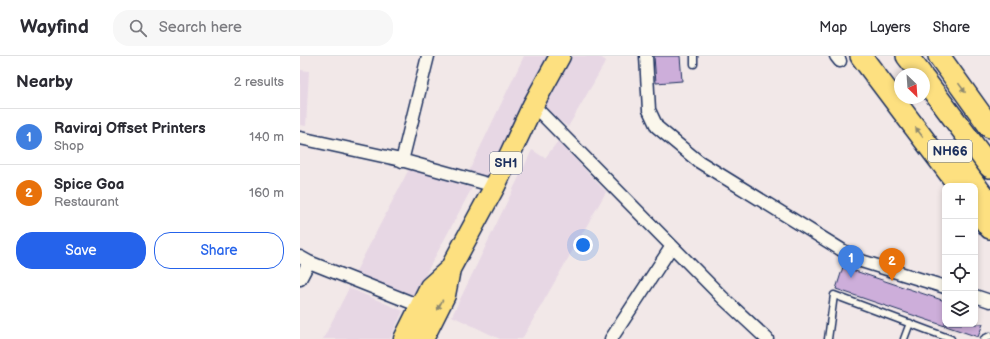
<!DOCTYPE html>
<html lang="en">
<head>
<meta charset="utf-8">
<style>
	body { margin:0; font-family:"Balsamiq Sans",sans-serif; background:#f7f7f7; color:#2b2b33 }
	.controls { position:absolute; right:12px; bottom:12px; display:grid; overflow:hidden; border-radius:8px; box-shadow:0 2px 6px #0003 }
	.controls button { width:36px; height:36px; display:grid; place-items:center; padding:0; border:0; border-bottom:1px solid #e1e1e2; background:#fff; color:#2b2b33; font:20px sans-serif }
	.compass { position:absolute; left:594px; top:12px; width:36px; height:36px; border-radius:50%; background:#fff; box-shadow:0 2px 6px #0003; rotate:155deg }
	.you { position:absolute; left:283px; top:189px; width:14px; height:14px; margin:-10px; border:3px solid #fff; border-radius:50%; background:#1a73e8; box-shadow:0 0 0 6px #1a73e833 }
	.badge { display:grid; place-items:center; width:26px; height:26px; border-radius:50%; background:#2563eb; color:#fff; font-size:13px; font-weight:700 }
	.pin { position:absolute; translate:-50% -33px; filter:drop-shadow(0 1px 2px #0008) }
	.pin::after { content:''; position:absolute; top:21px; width:14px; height:12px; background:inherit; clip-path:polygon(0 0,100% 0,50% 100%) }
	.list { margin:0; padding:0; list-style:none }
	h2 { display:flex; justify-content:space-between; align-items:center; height:52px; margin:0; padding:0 16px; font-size:17px }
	h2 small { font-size:13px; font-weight:400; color:#7c7c81 }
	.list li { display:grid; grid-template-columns:26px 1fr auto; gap:12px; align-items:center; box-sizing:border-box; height:56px; padding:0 16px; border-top:1px solid #e1e1e2 }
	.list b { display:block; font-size:15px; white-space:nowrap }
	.list p { margin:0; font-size:13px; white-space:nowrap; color:#7c7c81 }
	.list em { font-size:13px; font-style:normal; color:#7c7c81 }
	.actions { display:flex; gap:8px; padding:12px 16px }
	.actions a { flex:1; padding:9px 0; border:1px solid #2563eb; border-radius:16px; text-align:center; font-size:14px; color:#2563eb }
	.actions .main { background:#2563eb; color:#fff }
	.icon { flex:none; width:22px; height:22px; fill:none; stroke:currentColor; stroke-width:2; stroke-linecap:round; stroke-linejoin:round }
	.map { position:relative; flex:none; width:690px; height:283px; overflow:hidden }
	header { display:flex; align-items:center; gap:24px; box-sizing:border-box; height:56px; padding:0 20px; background:#fff; border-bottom:1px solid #e1e1e2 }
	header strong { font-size:19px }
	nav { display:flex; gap:22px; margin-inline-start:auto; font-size:14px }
	.search { width:280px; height:36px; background:#f7f7f7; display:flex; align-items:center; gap:10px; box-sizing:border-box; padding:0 14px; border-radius:16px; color:#7c7c81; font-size:15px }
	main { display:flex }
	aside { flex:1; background:#fff }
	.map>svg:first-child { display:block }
	.built { fill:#e7d7e4 }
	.building { fill:#cdaeda; stroke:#1b2f5e }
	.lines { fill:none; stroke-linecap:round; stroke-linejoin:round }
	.service-casing { stroke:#1b2f5e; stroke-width:9 }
	.minor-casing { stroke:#1b2f5e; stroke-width:15 }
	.primary-casing { stroke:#1b2f5e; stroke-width:23 }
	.trunk-casing { stroke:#1b2f5e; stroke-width:24 }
	.service { stroke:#fbf7ec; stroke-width:6 }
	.minor { stroke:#fbf7ec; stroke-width:12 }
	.primary { stroke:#fde080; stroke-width:20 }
	.trunk { stroke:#fde080; stroke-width:21 }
	.oneway { fill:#8c886f }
	.labels { text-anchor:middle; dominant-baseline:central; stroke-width:3; stroke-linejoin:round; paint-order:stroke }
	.shield { fill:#fbf7ec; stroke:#5e6b89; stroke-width:1 }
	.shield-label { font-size:13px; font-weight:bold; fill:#1b2f5e }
</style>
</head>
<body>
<header>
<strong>Wayfind</strong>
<div class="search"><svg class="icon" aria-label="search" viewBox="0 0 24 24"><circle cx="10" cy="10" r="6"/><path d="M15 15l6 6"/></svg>Search here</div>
<nav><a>Map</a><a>Layers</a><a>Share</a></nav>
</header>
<main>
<aside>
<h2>Nearby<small>2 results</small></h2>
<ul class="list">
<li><span class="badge" style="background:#3f7fe0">1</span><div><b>Raviraj Offset Printers</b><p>Shop</p></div><em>140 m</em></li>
<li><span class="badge" style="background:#e8710a">2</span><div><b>Spice Goa</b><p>Restaurant</p></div><em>160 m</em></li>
</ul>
<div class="actions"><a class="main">Save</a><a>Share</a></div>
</aside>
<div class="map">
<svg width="690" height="283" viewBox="0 0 690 283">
	<rect width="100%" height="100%" fill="#f2e8e8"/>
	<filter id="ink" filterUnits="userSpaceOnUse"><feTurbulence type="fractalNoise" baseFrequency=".025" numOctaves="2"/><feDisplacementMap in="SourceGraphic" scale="8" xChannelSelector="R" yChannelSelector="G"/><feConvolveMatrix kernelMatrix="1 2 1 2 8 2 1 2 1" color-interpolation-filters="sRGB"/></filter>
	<g filter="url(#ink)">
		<path class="built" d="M224,0H248L187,121L169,115Z
			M273,0H299L306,5L268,71L242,52Z
			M0,14L9,15L6,70L0,69Z
			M258,85L306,136L222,283H200L152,260L232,94L245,102Z
			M109,113L172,132L114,240L55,217Z
			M49,232L103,255L90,283H23Z"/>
		<path class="building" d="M354,0H380L382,25L356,27Z
			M543,211L645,245V270L536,233Z
			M646,268H683L678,281L646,270Z"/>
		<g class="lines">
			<defs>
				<path id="service" d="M394,0V8
					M528,283L534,239L651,283
					M604,283L610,267
					M684,283L690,280"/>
				<path id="minor" d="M346,0L349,54L357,71L398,105L558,204L645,231
					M536,0L540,5
					M233,49L423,242L467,283
					M0,82L101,104L195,130
					M102,105L128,0
					M0,201L9,206L120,250
					M0,223L9,206
					M675,240L690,245
					M311,283L372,190"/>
				<path id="primary" d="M104,283L130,231L150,213L195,130L233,49L260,0
					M123,283L145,239L150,213"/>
				<path id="trunk" d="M561,0L659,130
					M607,0L621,18
					M639,0L690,71
					M624,23L690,111
					M656,103L690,149
					M675,152L690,172"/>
			</defs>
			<use href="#service" class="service-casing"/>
			<use href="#minor" class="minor-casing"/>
			<use href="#primary" class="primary-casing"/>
			<use href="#trunk" class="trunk-casing"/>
			<use href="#service" class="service"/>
			<use href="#minor" class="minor"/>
			<use href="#primary" class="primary"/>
			<use href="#trunk" class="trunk"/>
		</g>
		<defs><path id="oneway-solid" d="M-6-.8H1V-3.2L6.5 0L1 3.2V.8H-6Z"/></defs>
		<g class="oneway">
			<use href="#oneway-solid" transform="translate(662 32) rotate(54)"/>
			<use href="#oneway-solid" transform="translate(619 76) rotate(-127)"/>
			<use href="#oneway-solid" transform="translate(140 249) rotate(117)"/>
		</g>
	</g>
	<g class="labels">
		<g class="shield">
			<rect x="628" y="84" width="44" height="22" rx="3"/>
			<rect x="190" y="96" width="32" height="22" rx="3"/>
		</g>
		<g class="shield-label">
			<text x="650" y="95">NH66</text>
			<text x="206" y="107">SH1</text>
		</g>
	</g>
</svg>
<div class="controls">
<button>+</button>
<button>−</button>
<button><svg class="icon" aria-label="locate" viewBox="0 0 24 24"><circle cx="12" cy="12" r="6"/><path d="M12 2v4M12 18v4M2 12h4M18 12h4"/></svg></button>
<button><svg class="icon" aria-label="layers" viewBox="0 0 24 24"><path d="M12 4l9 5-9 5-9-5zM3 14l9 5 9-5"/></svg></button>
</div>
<svg class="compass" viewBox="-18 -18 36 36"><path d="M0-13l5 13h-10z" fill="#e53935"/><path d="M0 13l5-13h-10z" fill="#7c7c81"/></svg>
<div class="you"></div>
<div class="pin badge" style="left:551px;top:222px;background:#3f7fe0">1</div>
<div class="pin badge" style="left:592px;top:225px;background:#e8710a">2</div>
</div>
</main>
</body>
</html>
